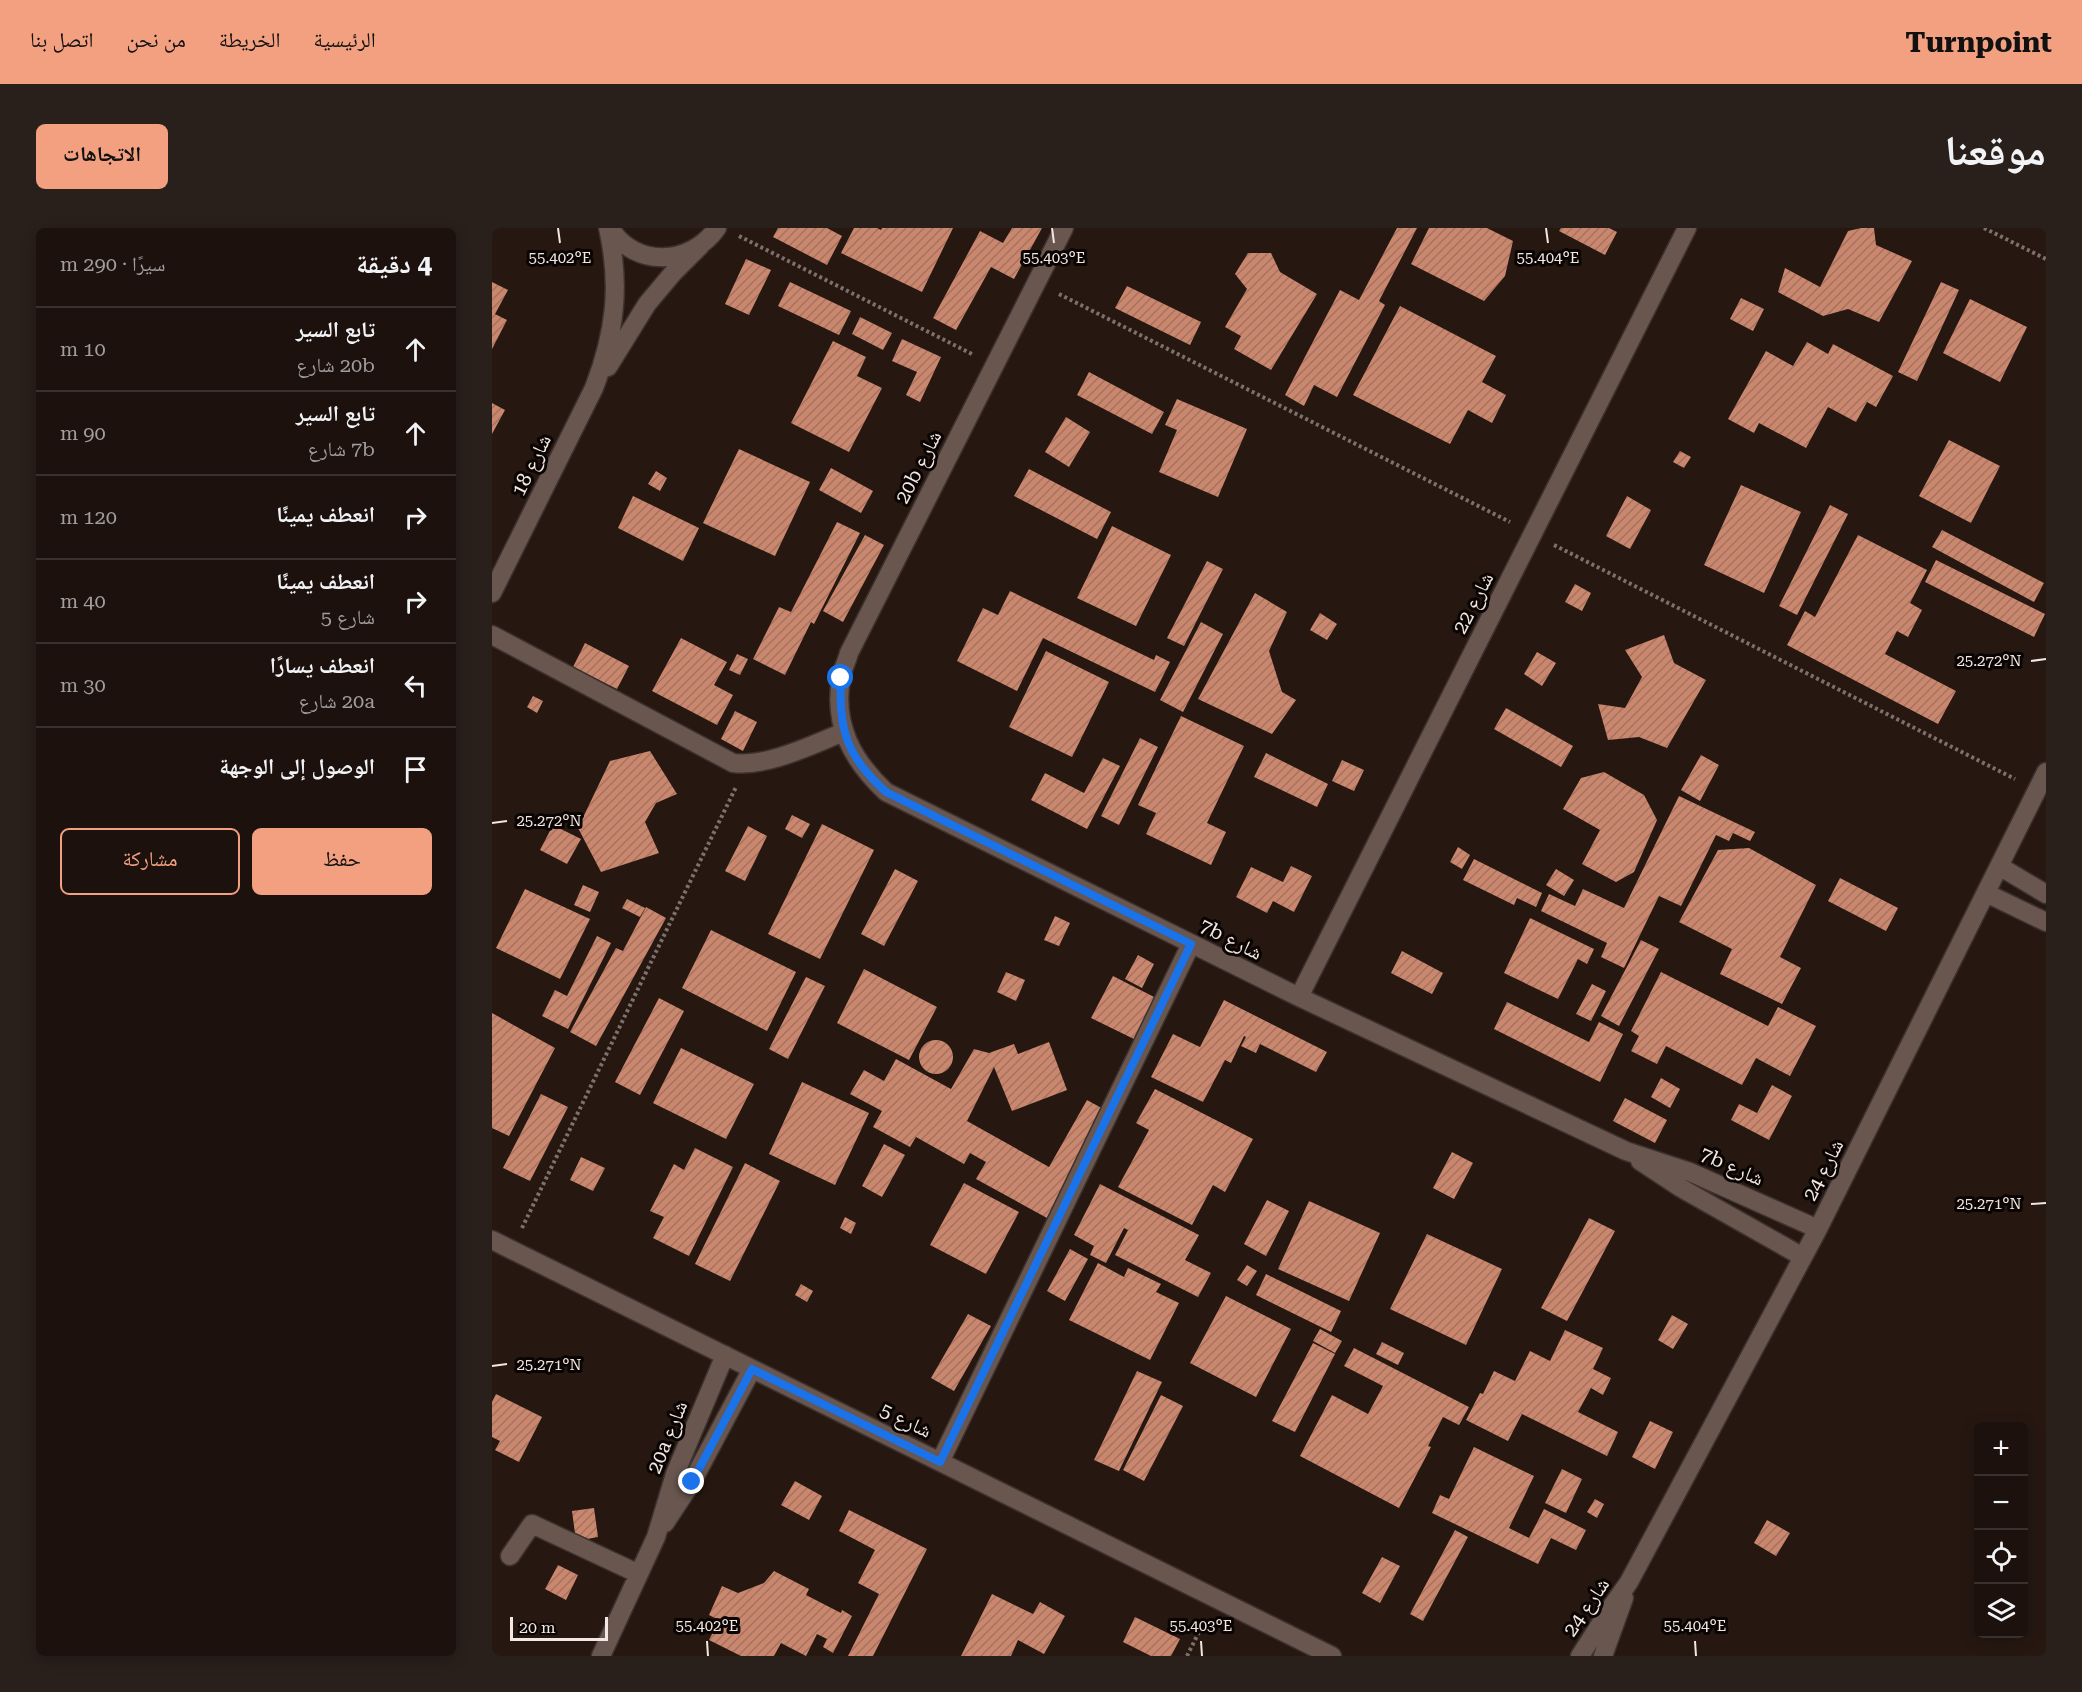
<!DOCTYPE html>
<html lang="ar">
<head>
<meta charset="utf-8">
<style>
	body { margin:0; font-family:"Roboto Serif","Noto Naskh Arabic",serif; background:#291f1b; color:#f1f3f6; direction:rtl }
	.controls { position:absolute; right:18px; bottom:18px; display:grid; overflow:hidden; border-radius:9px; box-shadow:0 3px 15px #0003 }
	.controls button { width:54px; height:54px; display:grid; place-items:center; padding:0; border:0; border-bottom:2px solid #3a312e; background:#1c110d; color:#f1f3f6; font:30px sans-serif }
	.scale { position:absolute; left:18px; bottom:15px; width:98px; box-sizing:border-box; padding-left:6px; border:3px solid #f2e7e3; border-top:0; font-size:16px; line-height:21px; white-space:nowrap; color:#f2e7e3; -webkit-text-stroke:4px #0a0503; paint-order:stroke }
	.stop { position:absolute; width:18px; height:18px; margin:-14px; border:4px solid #1a73e8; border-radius:50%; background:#fff }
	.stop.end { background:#1a73e8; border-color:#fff; box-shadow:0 2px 6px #0008 }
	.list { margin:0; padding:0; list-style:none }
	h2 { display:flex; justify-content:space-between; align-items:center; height:78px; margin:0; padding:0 24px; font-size:26px }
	h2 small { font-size:20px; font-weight:400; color:#a09d9d }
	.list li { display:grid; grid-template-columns:39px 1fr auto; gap:18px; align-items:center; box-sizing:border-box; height:84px; padding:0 24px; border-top:2px solid #3a312e }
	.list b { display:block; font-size:22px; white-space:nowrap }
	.list p { margin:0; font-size:20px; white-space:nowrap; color:#a09d9d }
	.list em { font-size:20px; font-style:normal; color:#a09d9d }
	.actions { display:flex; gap:12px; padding:18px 24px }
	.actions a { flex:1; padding:14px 0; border:2px solid #f2a080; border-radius:9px; text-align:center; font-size:21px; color:#f2a080 }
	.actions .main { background:#f2a080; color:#111 }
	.icon { flex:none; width:33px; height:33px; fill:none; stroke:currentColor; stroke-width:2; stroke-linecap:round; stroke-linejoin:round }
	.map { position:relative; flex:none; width:1554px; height:1428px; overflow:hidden; direction:ltr; border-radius:9px }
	header { display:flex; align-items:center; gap:36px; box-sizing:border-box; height:84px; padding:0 30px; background:#f2a080; color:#111 }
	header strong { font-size:28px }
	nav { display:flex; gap:33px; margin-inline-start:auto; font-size:21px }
	.intro { display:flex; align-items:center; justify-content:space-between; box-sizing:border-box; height:144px; padding:0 36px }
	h1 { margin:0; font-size:42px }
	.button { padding:15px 27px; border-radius:9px; background:#f2a080; color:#111; font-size:21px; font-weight:700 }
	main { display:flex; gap:36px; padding:0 36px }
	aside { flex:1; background:#1c110d; border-radius:9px; box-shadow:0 3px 15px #0003 }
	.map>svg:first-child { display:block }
	.building { fill:url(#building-hatch) }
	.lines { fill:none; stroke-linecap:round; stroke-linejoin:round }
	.minor-casing { stroke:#3c312e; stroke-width:21 }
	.path { stroke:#7e706b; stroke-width:4; stroke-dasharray:3 3; stroke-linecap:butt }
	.minor { stroke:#68564f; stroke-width:18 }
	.route { stroke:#1a73e8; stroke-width:8 }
	.ticks { fill:none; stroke:#f2e7e3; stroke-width:2 }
	.labels { text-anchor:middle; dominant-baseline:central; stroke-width:6; stroke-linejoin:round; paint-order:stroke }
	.street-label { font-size:20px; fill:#f2e7e3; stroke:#0a0503 }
	.ticks-label { font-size:15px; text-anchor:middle; fill:#f2e7e3; stroke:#0a0503; stroke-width:6; stroke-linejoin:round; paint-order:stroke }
</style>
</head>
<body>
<header>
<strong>Turnpoint</strong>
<nav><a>الرئيسية</a><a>الخريطة</a><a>من نحن</a><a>اتصل بنا</a></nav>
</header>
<div class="intro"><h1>موقعنا</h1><a class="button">الاتجاهات</a></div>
<main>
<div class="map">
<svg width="1554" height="1428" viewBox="0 0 1554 1428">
	<defs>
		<pattern id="building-hatch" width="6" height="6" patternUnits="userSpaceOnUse" patternTransform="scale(1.5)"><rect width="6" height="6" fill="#ca876d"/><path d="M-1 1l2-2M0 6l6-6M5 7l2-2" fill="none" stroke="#a37361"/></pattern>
	</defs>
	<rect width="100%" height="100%" fill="#261711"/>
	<path class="building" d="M286,0H335L350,8L335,37L281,9Z
		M362,0H385L389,2L390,0H461L430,64L349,25Z
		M520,0H550L522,51L499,39L464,102L441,90L488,3L511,15Z
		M905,0H925L887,73L893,77L845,169L822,157L812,178L793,167L848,62L867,72Z
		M937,0H995L1021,13L1013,48L992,73L919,36Z
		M1069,0H1117L1125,4L1113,27L1067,3Z
		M1369,0H1382L1384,17L1420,33L1387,94L1356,81L1331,88L1286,64L1293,40L1328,59L1356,3Z
		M756,25H779L788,44L825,66L779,142L742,121L749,108L733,99L755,61L743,46Z
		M254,31L279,42L257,87L233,76Z
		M0,54L16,62L3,86L15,92L0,121Z
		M298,54L359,83L347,107L286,78Z
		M1449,54L1467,62L1425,153L1406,144Z
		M635,58L709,94L698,117L623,80Z
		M1249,70L1272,81L1261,103L1238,91Z
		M1478,71L1535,99L1508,154L1451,125Z
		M908,78L1004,128L990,154L1014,167L1000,195L976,182L958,216L861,167Z
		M368,89L400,105L391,122L360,106Z
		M410,111L449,129L428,174L414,167L425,144L400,133Z
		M341,113L374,129L365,148L390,160L357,224L299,195Z
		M1315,114L1336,126L1341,116L1401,148L1384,179L1375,174L1364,194L1336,179L1314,220L1267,195L1262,205L1236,191L1274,123L1301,138Z
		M597,144L672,184L660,206L585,167Z
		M685,171L755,201L726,269L667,244L685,202L673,197Z
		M0,175L13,182L0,206Z
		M574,189L598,204L577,239L553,224Z
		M1457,212L1508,238L1479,295L1427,268Z
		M247,221L318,254L283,328L211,295Z
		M1188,223L1199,229L1192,240L1181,234Z
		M339,240L381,263L369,285L327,262Z
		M537,241L619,284L605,311L522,268Z
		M164,243L175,250L168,263L156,256Z
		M1249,257L1309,284L1272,365L1212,337Z
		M141,268L207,300L191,333L126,300Z
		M1135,268L1159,282L1138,321L1114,308Z
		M1338,277L1356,286L1305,387L1287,378Z
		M345,294L368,305L322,396L319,394L293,447L261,431L287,379L299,384Z
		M620,298L679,327L644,398L585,370Z
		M1450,302L1552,355L1542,374L1440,319Z
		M373,307L392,317L351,394L331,383Z
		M1366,307L1435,342L1418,375L1430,382L1416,409L1405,403L1393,426L1464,463L1446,496L1295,417L1313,383L1323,389Z
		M1444,332L1553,386L1542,409L1433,354Z
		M715,333L731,341L692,418L675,410Z
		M1083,356L1099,365L1090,383L1073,374Z
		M518,363L662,432L664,427L678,434L663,464L551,410L525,463L465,433L491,380L506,387Z
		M763,365L795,384L777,423L790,464L804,472L780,506L706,471Z
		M828,385L845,396L835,412L818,402Z
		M709,394L731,406L691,484L668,472Z
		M1172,407L1182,435L1214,452L1175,520L1147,509L1116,512L1106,476L1133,480L1150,449L1133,422Z
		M189,410L235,434L222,457L241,467L225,497L160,463Z
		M93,415L137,438L125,461L81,439Z
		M554,423L617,454L580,529L517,499Z
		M1045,424L1064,435L1050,458L1032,446Z
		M245,426L256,431L248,447L237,442Z
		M41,468L51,473L45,485L35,479Z
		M1014,480L1081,518L1069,539L1002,501Z
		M243,483L265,494L251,523L229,511Z
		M689,488L752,518L715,595L734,604L719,637L654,606L664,585L646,577Z
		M648,510L666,519L627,597L609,588Z
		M158,523L185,566L164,575L153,594L167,625L109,644L86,600L118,533Z
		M774,525L836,556L825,579L762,549Z
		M1209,527L1227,537L1208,573L1189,562Z
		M611,530L628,538L595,601L539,572L553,545L592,565Z
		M850,532L872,542L862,563L840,553Z
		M1112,544L1152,567L1165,592L1142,644L1124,654L1090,636L1108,602L1071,581L1089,550Z
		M1187,568L1263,604L1258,613L1241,605L1237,613L1224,607L1189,678L1167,668L1132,740L1109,729L1115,715L1049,683L1057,666L1083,678L1091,661L1132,680Z
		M300,587L318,596L310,610L293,601Z
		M330,596L382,622L328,731L276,706Z
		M61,597L89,611L75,636L48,622Z
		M256,598L275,608L253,653L233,643Z
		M966,619L978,627L970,641L958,634Z
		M1257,620L1324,657L1288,729L1309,740L1290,776L1228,746L1240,721L1187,694L1226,622Z
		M982,631L1050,665L1044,679L1025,670L1022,677L971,652Z
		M799,638L820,648L802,684L781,673L775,685L744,669L759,639L791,654Z
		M403,641L426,653L392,718L369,706Z
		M1064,641L1082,652L1072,668L1054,657Z
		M1348,650L1406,680L1394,703L1336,673Z
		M91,657L107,664L98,684L82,677Z
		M33,661L98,691L68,751L4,720Z
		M135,671L153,680L148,689L130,680Z
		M154,679L174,690L104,818L78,804L124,720L131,723Z
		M563,688L578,695L567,718L552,712Z
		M1038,690L1102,721L1095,736L1086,731L1066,771L1012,745Z
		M219,702L304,744L275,803L190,760Z
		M105,708L119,715L76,801L50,788L63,762L75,768Z
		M1149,712L1167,721L1127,798L1109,788Z
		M910,723L951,745L940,766L899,745Z
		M646,727L662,736L650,760L633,751Z
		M372,741L445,779L417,832L345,795Z
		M514,744L533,752L524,773L505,764Z
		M1169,744L1276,798L1286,779L1324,798L1298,848L1264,830L1250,857L1174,818L1165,836L1139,823L1147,808L1139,803Z
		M621,748L668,772L646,813L599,790Z
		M314,749L333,758L296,831L277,821Z
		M1100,756L1114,763L1099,793L1084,786Z
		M167,770L192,783L148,867L123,854Z
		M732,772L835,824L824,844L768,816L764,825L749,818L754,809L752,808L739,835L733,832L711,874L659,849L681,806L708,819Z
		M1015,774L1097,814L1107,794L1131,806L1108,854L1002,801Z
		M0,785L63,820L17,908L0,900Z
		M427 829a17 17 0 1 1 34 0a17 17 0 1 1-34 0Z
		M557,814L575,862L520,883L502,839L475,893L557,939L595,872L615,883L555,990L484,951L494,934L478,925L472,936L424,909L418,919L381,899L390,883L358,866L372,842L392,853L404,831L459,861L482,821L497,825L522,816L526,826Z
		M189,820L262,856L234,911L161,875Z
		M1169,850L1188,861L1178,880L1159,869Z
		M310,854L377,885L343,957L277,926Z
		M1280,857L1300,868L1277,912L1239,892L1247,876L1265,885Z
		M663,861L761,911L733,964L721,957L700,997L626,959L657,902L644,895Z
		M49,866L76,879L38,953L11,940Z
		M1133,870L1175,892L1163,915L1121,893Z
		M392,916L413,927L390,969L370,958Z
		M203,920L241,939L197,1028L161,1010L172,989L158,983L182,936L192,942Z
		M960,924L981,935L962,971L941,960Z
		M89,929L113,940L101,963L78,952Z
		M253,935L288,953L238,1053L203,1036Z
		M472,955L527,984L494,1046L438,1017Z
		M608,956L707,1007L693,1032L719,1045L706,1069L623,1027L636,1002L632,1000L614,1035L598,1027L602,1018L582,1007Z
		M775,972L797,983L774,1028L752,1016Z
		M817,973L888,1005L857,1073L786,1041Z
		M353,989L364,995L359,1006L348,1000Z
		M1097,990L1123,1003L1075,1093L1049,1080Z
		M935,1006L1010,1041L974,1117L898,1081Z
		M578,1021L596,1031L573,1073L555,1063Z
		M606,1035L632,1049L636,1040L669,1056L664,1064L687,1075L658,1132L577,1092Z
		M755,1037L765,1043L755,1058L745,1052Z
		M774,1046L849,1083L839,1104L764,1067Z
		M309,1056L321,1063L315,1074L303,1067Z
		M734,1068L799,1101L764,1169L698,1135Z
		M476,1086L499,1098L462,1163L439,1150Z
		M1180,1087L1196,1096L1181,1121L1166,1112Z
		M828,1101L850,1113L843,1125L821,1113Z
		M1073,1102L1111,1120L1101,1141L1119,1150L1111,1167L1099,1160L1086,1184L1126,1204L1115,1228L1030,1186L1016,1213L974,1192L988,1165L991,1166L1002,1143L1023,1153L1038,1123L1058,1133Z
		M890,1114L912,1125L906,1137L884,1126Z
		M821,1115L843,1126L803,1204L780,1193Z
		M862,1120L977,1179L967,1197L951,1189L936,1218L939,1219L907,1280L808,1228L840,1167L876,1186L891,1158L852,1138Z
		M645,1143L670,1154L627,1243L602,1232Z
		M4,1166L50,1189L27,1234L3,1222L8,1213L0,1209V1174Z
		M669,1167L691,1178L652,1253L631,1242Z
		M1158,1193L1181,1204L1163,1241L1140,1229Z
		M982,1219L1042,1248L1017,1300L1037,1310L1052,1281L1094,1302L1084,1322L1059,1310L1046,1336L940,1285L948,1267L957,1271Z
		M1070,1241L1090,1251L1074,1285L1053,1275Z
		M303,1253L330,1268L317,1292L289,1277Z
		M1103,1271L1112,1276L1105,1290L1095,1284Z
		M102,1280L106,1309L84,1313L80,1283Z
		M357,1282L435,1321L381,1428H356L387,1366L366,1355L383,1322L347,1303Z
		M1275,1292L1298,1305L1284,1328L1262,1315Z
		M963,1302L976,1309L931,1393L918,1386Z
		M890,1329L908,1338L888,1375L870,1365Z
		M66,1337L86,1347L74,1372L53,1361Z
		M282,1343L317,1361L314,1367L349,1385L350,1382L360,1388L341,1425L331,1419L335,1411L325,1406L314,1428L289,1415L282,1428H249L217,1412L227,1392L217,1387L230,1358L246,1365L272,1355Z
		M500,1366L541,1386L548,1374L573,1388L552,1426L526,1412L519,1428H469Z
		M643,1389L688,1411L679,1428H659L631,1414Z"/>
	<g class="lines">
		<defs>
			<path id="minor" d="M118,0C143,40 198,38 225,0
				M572,0L357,425C355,433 350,442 349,451C341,498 361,533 394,564L807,769L1134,923L1198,944L1326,1001
				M116,139L155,76L181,45L209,17
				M0,365L102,160C123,105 129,58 116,0
				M0,407L241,535C276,539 319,517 352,504
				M1507,638L1554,666
				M1494,665L1554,694
				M807,769L1195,0
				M1148,933L1189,960L1311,1029
				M0,1012L840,1428
				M448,1234L699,716
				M173,1295L200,1254L260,1141
				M18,1328L40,1296L147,1346
				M109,1428L164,1309L183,1246L233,1127
				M1088,1428L1118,1381L1137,1354L1326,1001L1554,544
				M1111,1428L1132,1370"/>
		</defs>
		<use href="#minor" class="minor-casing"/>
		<path class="path" d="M1492,0L1554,31
			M247,8L482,127
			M567,66L1018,294
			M1062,317L1523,551
			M30,1000L244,559
			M695,1428L713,1392"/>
		<use href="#minor" class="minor"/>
	</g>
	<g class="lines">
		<path class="route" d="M200,1254L260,1141L448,1234L699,716L394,564C355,529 346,502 349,450"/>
	</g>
	<path class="ticks" d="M66,0L68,15M560,0L562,15M1054,0L1056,15M1539,433L1554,431M0,595L15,593M1539,976L1554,975M0,1138L15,1136M215,1413L216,1428M709,1413L710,1428M1203,1413L1204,1428"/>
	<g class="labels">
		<g class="street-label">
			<text transform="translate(39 237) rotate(-64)">شارع 18</text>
			<text transform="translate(426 239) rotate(-63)">20b شارع</text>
			<text transform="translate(981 375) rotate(-63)">شارع 22</text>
			<text transform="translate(739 711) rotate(27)">7b شارع</text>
			<text transform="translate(1240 938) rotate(24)">7b شارع</text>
			<text transform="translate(1331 942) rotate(-63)">شارع 24</text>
			<text transform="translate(414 1192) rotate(26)">شارع 5</text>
			<text transform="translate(175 1209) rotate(-68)">20a شارع</text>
			<text transform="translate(1094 1379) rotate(-56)">شارع 24</text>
		</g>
	</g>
	<g class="ticks-label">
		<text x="68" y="35">55.402°E</text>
		<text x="562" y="35">55.403°E</text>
		<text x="1056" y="35">55.404°E</text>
		<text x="1497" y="438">25.272°N</text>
		<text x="57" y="598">25.272°N</text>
		<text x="1497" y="981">25.271°N</text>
		<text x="57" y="1142">25.271°N</text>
		<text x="215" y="1403">55.402°E</text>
		<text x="709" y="1403">55.403°E</text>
		<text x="1203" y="1403">55.404°E</text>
	</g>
</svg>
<div class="controls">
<button>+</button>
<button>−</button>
<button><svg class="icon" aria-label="locate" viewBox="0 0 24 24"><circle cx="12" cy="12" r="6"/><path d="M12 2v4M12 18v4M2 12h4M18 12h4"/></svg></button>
<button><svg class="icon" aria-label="layers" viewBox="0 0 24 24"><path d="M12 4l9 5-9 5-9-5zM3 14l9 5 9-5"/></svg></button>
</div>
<div class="scale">20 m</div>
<div class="stop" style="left:349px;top:450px"></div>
<div class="stop end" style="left:200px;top:1254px"></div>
</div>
<aside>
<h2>4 دقيقة<small>سيرًا · 290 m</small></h2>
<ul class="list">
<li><svg class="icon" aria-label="ahead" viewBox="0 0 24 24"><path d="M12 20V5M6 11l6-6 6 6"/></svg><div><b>تابع السير</b><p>20b شارع</p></div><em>10 m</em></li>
<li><svg class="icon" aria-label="ahead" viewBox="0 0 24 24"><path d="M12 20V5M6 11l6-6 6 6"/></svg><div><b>تابع السير</b><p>7b شارع</p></div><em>90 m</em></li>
<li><svg class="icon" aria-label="right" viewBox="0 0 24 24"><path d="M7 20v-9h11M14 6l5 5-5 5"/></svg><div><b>انعطف يمينًا</b></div><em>120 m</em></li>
<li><svg class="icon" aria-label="right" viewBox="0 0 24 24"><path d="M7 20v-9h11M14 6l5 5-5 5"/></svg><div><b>انعطف يمينًا</b><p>شارع 5</p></div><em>40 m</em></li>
<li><svg class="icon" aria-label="left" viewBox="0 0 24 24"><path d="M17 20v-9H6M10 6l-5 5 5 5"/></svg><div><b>انعطف يسارًا</b><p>20a شارع</p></div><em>30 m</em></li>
<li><svg class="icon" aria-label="arrive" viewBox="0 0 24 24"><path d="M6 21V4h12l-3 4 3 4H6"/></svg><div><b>الوصول إلى الوجهة</b></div></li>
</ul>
<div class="actions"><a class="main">حفظ</a><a>مشاركة</a></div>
</aside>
</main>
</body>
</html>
